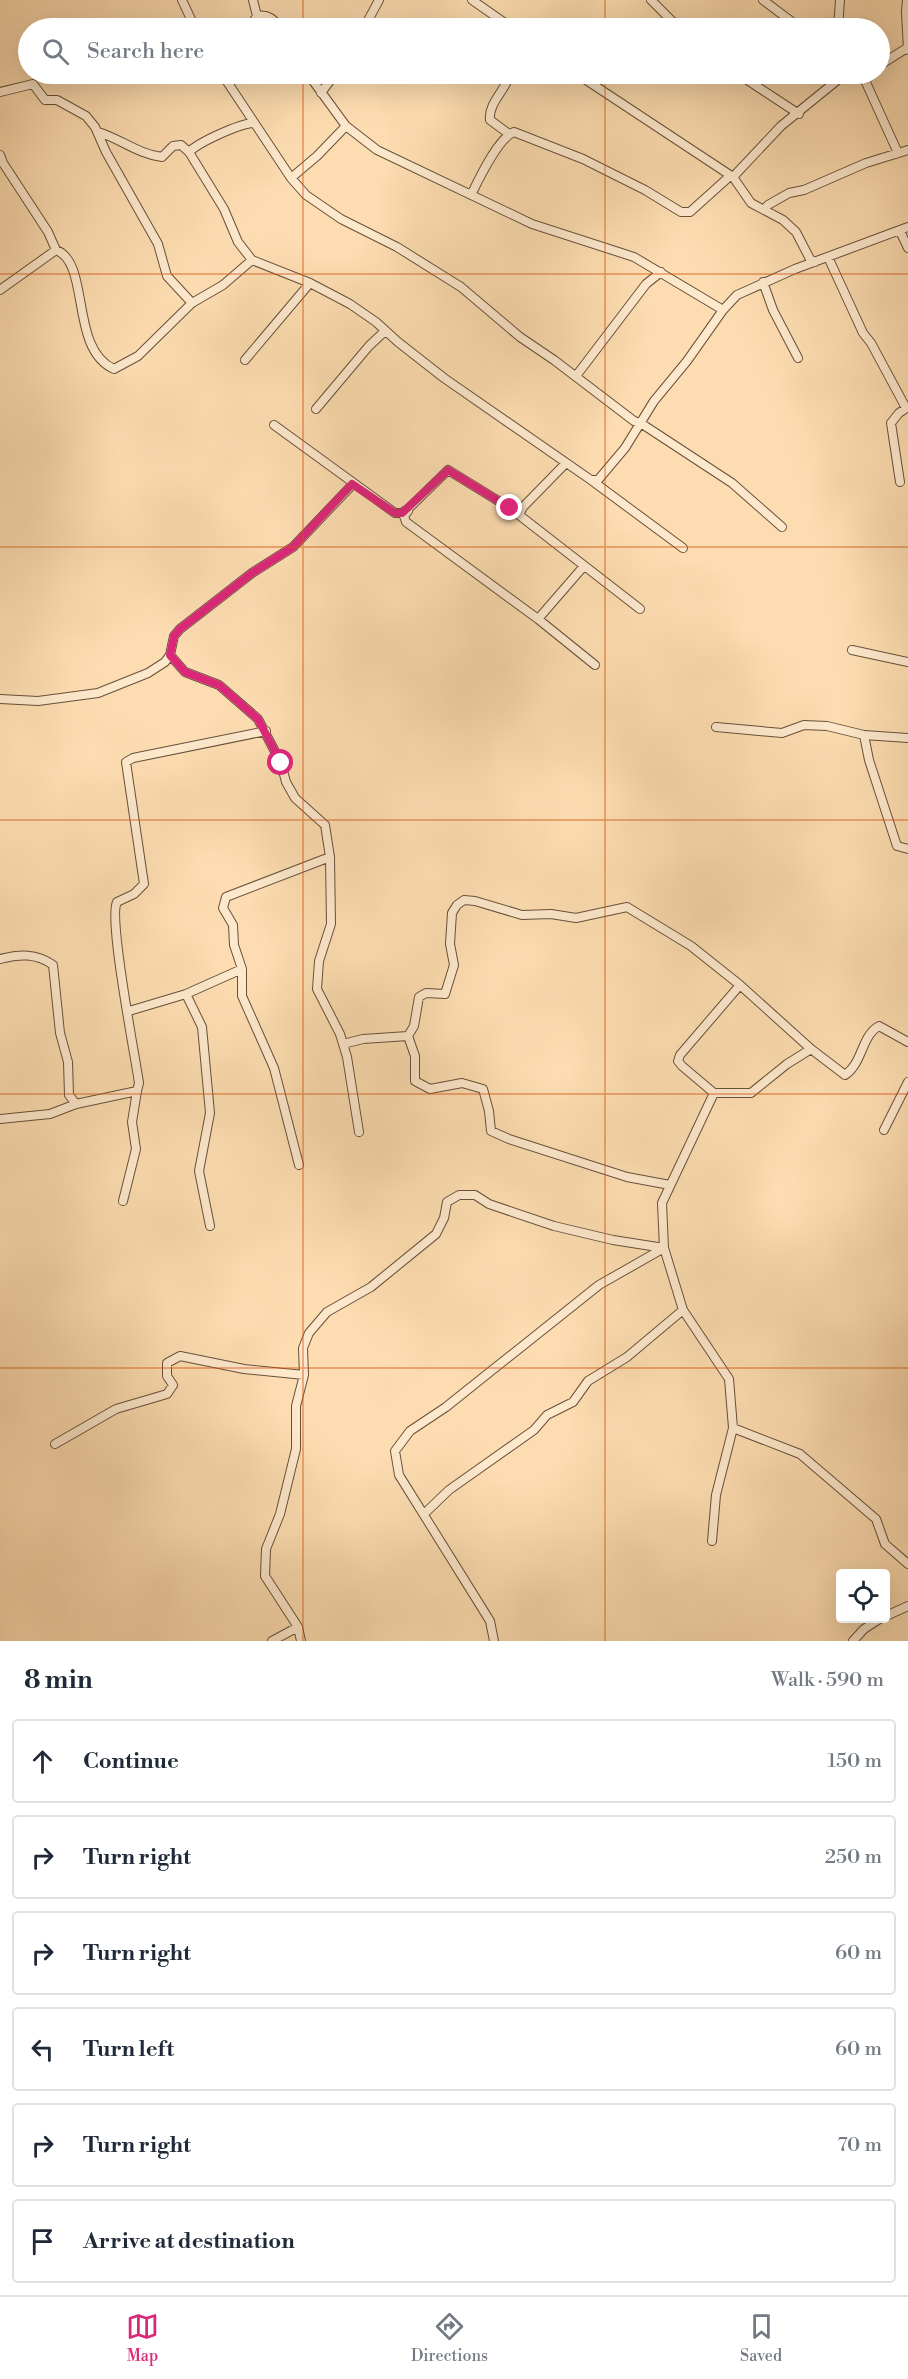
<!DOCTYPE html>
<html lang="en">
<head>
<meta charset="utf-8">
<style>
	body { margin:0; font-family:"Libre Bodoni",serif; background:#f6f6f7; color:#1f2937 }
	.controls { position:absolute; right:18px; bottom:18px; display:grid; overflow:hidden; border-radius:6px; box-shadow:0 6px 24px #0002 }
	.controls button { width:54px; height:54px; display:grid; place-items:center; padding:0; border:0; border-bottom:2px solid #e0e1e3; background:#fff; color:#1f2937; font:30px sans-serif }
	.stop { position:absolute; width:18px; height:18px; margin:-14px; border:4px solid #db2777; border-radius:50%; background:#fff }
	.stop.end { background:#db2777; border-color:#fff; box-shadow:0 2px 6px #0008 }
	.list { margin:0; padding:0; list-style:none }
	h2 { display:flex; justify-content:space-between; align-items:center; height:78px; margin:0; padding:0 24px; font-size:26px }
	h2 small { font-size:20px; font-weight:400; color:#747a83 }
	.list li { display:grid; grid-template-columns:39px 1fr auto; gap:18px; align-items:center; box-sizing:border-box; height:84px; margin:0 12px 12px; padding:0 12px; border:2px solid #e0e1e3; border-radius:6px }
	.list b { display:block; font-size:22px; white-space:nowrap }
	.list em { font-size:20px; font-style:normal; color:#747a83 }
	.icon { flex:none; width:33px; height:33px; fill:none; stroke:currentColor; stroke-width:2; stroke-linecap:round; stroke-linejoin:round }
	.map { position:relative; flex:none; width:908px; height:1641px; overflow:hidden }
	.search { position:absolute; background:#fff; box-shadow:0 6px 24px #0002; left:18px; right:18px; top:18px; height:66px; display:flex; align-items:center; gap:15px; box-sizing:border-box; padding:0 21px; border-radius:33px; color:#747a83; font-size:22px }
	.sheet { height:654px; background:#fff }
	nav { display:flex; justify-content:space-around; align-items:center; box-sizing:border-box; height:84px; border-top:2px solid #e0e1e3; background:#fff; font-size:16px; color:#747a83 }
	nav a { display:grid; justify-items:center; gap:3px }
	nav .on { color:#db2777 }
	.map>svg:first-child { display:block }
	.lines { fill:none; stroke-linecap:round; stroke-linejoin:round }
	.minor-casing { stroke:#67503a; stroke-width:10 }
	.minor { stroke:#fde8cc; stroke-width:8 }
	.route { stroke:#db2777; stroke-width:8 }
	.grid { fill:none; stroke:#d6530d; stroke-width:1.5; stroke-opacity:0.55 }
</style>
</head>
<body>
<div class="map">
<svg width="908" height="1641" viewBox="0 0 908 1641">
	<rect width="100%" height="100%" fill="#fcdcb0"/>
	<filter id="stains"><feTurbulence type="fractalNoise" baseFrequency=".00333" numOctaves="4"/><feColorMatrix values="0 0 0 0 .2 0 0 0 0 .09 0 0 0 0 .02 0 0 0 .5 -.17"/></filter>
	<radialGradient id="worn" r=".72"><stop offset=".6" stop-color="#630" stop-opacity="0"/><stop offset="1" stop-color="#630" stop-opacity=".3"/></radialGradient>
	<g class="lines">
		<defs>
			<path id="minor" d="M182,0L195,28
				M253,0L257,16
				M472,0L512,28
				M651,0L679,28
				M763,0L800,28
				M907,0L906,12L908,50
				M249,28L257,16C268,14 274,19 280,28
				M364,28L379,0
				M838,28L840,0
				M880,65L907,48
				M222,74L291,178L317,156L346,126
				M308,74L346,126L377,150L532,224L634,257L723,310
				M577,74L733,177L751,203L783,220L796,232L810,259L815,262
				M738,74L799,114
				M859,74L863,76L898,153
				M228,83L234,74
				M0,92L33,84L45,100H57L86,116L95,127L106,152L158,244L167,276L192,303L223,285L252,260
				M321,93L335,74
				M98,132C121,139 138,154 162,157L173,146L181,145L189,152L224,209L238,242L252,260L310,283L350,304L376,322L398,342L444,378L591,480H598L625,448L654,401L687,361L723,310L737,295L795,269L908,227
				M509,134L490,120C488,103 506,90 510,74
				M189,152C199,142 239,124 253,123
				M0,155L3,163L48,232L56,250
				M733,177L781,126L845,74
				M291,178L306,195L341,219L397,247L461,287L520,337L554,360L634,421L642,424L732,483L782,527
				M471,195C479,179 498,138 514,132L583,159L645,190L681,212H690L730,176
				M764,210L768,205L789,193L804,190L866,163L908,150
				M900,231L908,248
				M828,257L863,333L871,343L906,408
				M763,282L773,310L798,358
				M0,290L56,250C91,263 69,349 114,369L138,356L192,303
				M245,360L310,283
				M576,376L646,284L661,272
				M316,409L369,346L385,331
				M274,425L395,513H402L408,509L448,470L510,508L523,507
				M566,463L523,507L519,515L640,609
				M591,480L683,548
				M900,482L891,423L899,413L908,407
				M408,511L404,516L406,522L538,619L595,665
				M538,619L584,566
				M852,650L908,662
				M170,655L185,672L219,685L258,719L281,763L286,782L295,798L325,825L330,857L331,924L319,961L317,989L340,1034L347,1057L359,1132
				M0,699L38,701L98,693L148,673L165,662L170,655L174,636L180,629L252,573L293,547L353,484
				M716,727L782,733L804,725L827,726L864,735
				M908,738L864,735L869,760L897,846L908,849
				M0,959C20,954 36,953 53,965L60,1033L68,1062L69,1095L76,1104L137,1091L139,1083C135,1055 108,918 117,902L134,894L144,884L126,762L133,758L266,731
				M186,994L202,1027L210,1113L199,1171L210,1226
				M129,1011L186,994L242,969
				M408,1036L415,1056V1081L430,1089L462,1083L483,1089L489,1111L491,1131L509,1139L627,1177L670,1185
				M908,1042L879,1026C861,1036 863,1063 845,1075L811,1049L787,1064L751,1093H714L662,1203L664,1248L683,1310L729,1379L733,1428L800,1454L876,1519L885,1544L908,1564
				M343,1044L363,1039L408,1036L414,1026L419,997L426,993L445,994L454,965L450,944L452,913L457,905L464,900L475,901L522,915L551,914L576,918L627,907L691,946L740,985L811,1049
				M714,1093L682,1066L678,1061L680,1055L740,985
				M0,1119L50,1114L76,1104
				M884,1130L908,1082
				M299,1165L274,1068L242,996V969L234,945L233,925L223,908L226,897L330,857
				M123,1201L136,1149L132,1122L137,1091
				M55,1444L116,1409L167,1394L173,1385L167,1376V1363L180,1356L244,1369L304,1375
				M424,1514L449,1490L534,1430L547,1415L573,1402L588,1381L627,1357L683,1310
				M712,1541L716,1495L733,1428
				M886,1616L908,1606
				M272,1641L298,1627
				M301,1641L298,1627L265,1576L266,1549L280,1514L296,1449V1406L304,1375L303,1348L309,1333L327,1312L371,1287L436,1234L444,1218L447,1202L459,1195H475L489,1204L554,1226L613,1240L664,1248L599,1285L446,1407L410,1431L395,1451L399,1475L490,1621L494,1641
				M853,1641L864,1629L881,1618"/>
		</defs>
		<use href="#minor" class="minor-casing"/>
		<use href="#minor" class="minor"/>
	</g>
	<g class="lines">
		<path class="route" d="M281,763L258,719L219,685L185,672L170,655L174,636L180,629L252,573L293,547L352,484L395,513H402L448,470L510,508"/>
	</g>
	<path class="grid" d="M303,0V28M605,0V28M303,74V1641M605,74V1641M0,274H908M0,547H908M0,820H908M0,1094H908M0,1368H908"/>
	<rect width="100%" height="100%" filter="url(#stains)"/>
	<rect width="100%" height="100%" fill="url(#worn)"/>
</svg>
<div class="controls">
<button><svg class="icon" aria-label="locate" viewBox="0 0 24 24"><circle cx="12" cy="12" r="6"/><path d="M12 2v4M12 18v4M2 12h4M18 12h4"/></svg></button>
</div>
<div class="stop" style="left:281px;top:763px"></div>
<div class="stop end" style="left:510px;top:508px"></div>
<div class="search"><svg class="icon" aria-label="search" viewBox="0 0 24 24"><circle cx="10" cy="10" r="6"/><path d="M15 15l6 6"/></svg>Search here</div>
</div>
<section class="sheet">
<h2>8 min<small>Walk · 590 m</small></h2>
<ul class="list">
<li><svg class="icon" aria-label="ahead" viewBox="0 0 24 24"><path d="M12 20V5M6 11l6-6 6 6"/></svg><div><b>Continue</b></div><em>150 m</em></li>
<li><svg class="icon" aria-label="right" viewBox="0 0 24 24"><path d="M7 20v-9h11M14 6l5 5-5 5"/></svg><div><b>Turn right</b></div><em>250 m</em></li>
<li><svg class="icon" aria-label="right" viewBox="0 0 24 24"><path d="M7 20v-9h11M14 6l5 5-5 5"/></svg><div><b>Turn right</b></div><em>60 m</em></li>
<li><svg class="icon" aria-label="left" viewBox="0 0 24 24"><path d="M17 20v-9H6M10 6l-5 5 5 5"/></svg><div><b>Turn left</b></div><em>60 m</em></li>
<li><svg class="icon" aria-label="right" viewBox="0 0 24 24"><path d="M7 20v-9h11M14 6l5 5-5 5"/></svg><div><b>Turn right</b></div><em>70 m</em></li>
<li><svg class="icon" aria-label="arrive" viewBox="0 0 24 24"><path d="M6 21V4h12l-3 4 3 4H6"/></svg><div><b>Arrive at destination</b></div></li>
</ul>
</section>
<nav>
<a class="on"><svg class="icon" aria-label="map" viewBox="0 0 24 24"><path d="M3 6l6-2 6 2 6-2v14l-6 2-6-2-6 2zM9 4v14M15 6v14"/></svg>Map</a>
<a><svg class="icon" aria-label="directions" viewBox="0 0 24 24"><path d="M12 3l9 9-9 9-9-9zM9 14v-3h6M13 9l2 2-2 2"/></svg>Directions</a>
<a><svg class="icon" aria-label="saved" viewBox="0 0 24 24"><path d="M7 4h10v16l-5-4-5 4z"/></svg>Saved</a>
</nav>
</body>
</html>
